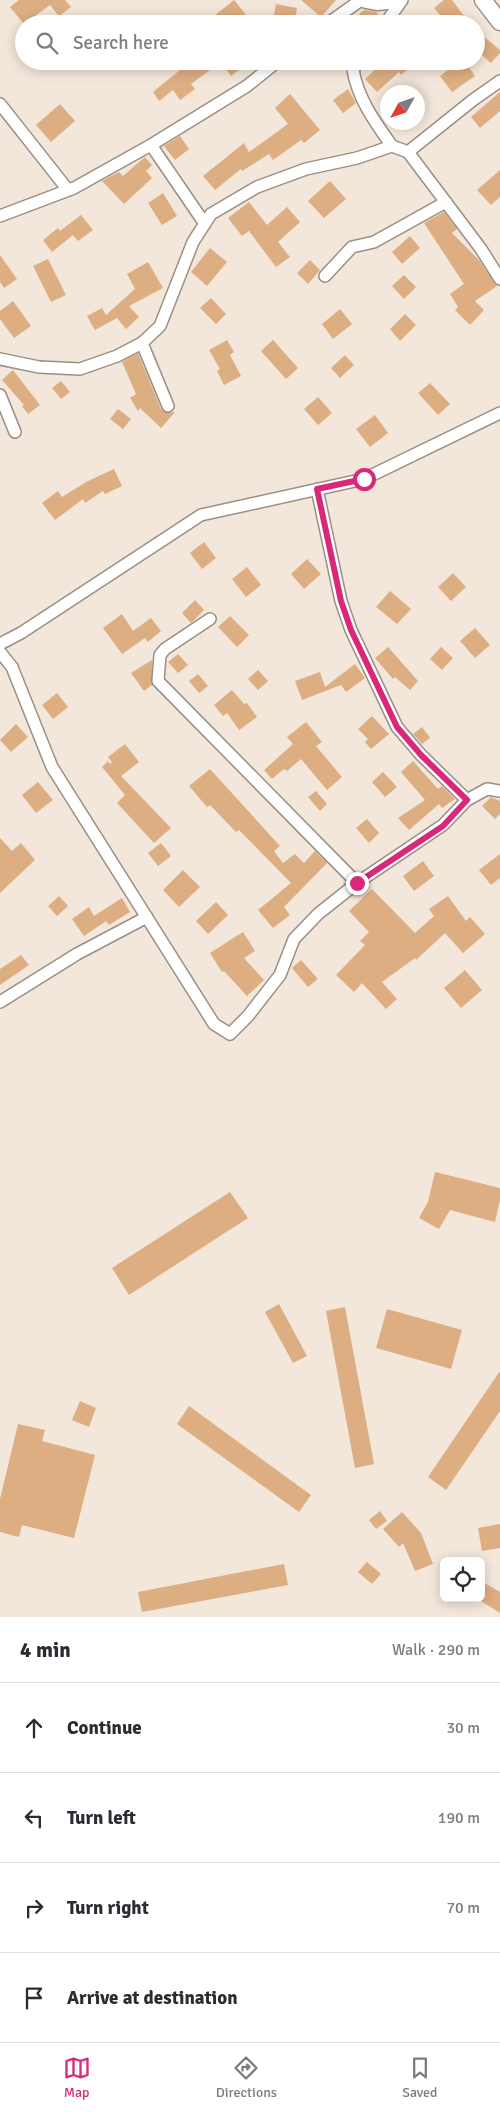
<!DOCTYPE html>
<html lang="en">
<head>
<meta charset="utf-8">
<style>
	body { margin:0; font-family:Signika,sans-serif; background:#f2f2f3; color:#2b2b33 }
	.controls { position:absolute; right:15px; bottom:15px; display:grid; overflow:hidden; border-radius:8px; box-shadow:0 2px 12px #0003 }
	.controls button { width:45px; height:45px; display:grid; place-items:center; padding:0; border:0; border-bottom:1px solid #e1e1e2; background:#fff; color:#2b2b33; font:25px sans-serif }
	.compass { position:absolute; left:380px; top:85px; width:45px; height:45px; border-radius:50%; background:#fff; box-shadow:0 2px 12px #0003; rotate:230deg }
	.stop { position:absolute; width:15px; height:15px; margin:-11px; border:4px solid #db2777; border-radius:50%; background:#fff }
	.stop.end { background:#db2777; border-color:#fff; box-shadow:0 1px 5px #0008 }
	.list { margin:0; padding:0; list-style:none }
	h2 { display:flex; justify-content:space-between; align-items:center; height:65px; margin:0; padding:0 20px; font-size:21px }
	h2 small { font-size:16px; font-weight:400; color:#7c7c81 }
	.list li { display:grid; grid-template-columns:32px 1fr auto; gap:15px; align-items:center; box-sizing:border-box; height:90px; padding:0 20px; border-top:1px solid #e1e1e2 }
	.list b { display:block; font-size:19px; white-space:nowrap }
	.list em { font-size:16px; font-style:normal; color:#7c7c81 }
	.icon { flex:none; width:28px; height:28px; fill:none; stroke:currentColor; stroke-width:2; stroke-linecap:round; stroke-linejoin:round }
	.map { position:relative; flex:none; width:500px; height:1617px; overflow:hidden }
	.search { position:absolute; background:#fff; box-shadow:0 2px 12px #0003; left:15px; right:15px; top:15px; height:55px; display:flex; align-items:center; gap:12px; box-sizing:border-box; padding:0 18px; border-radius:28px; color:#7c7c81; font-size:19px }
	.sheet { height:425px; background:#fff }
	nav { display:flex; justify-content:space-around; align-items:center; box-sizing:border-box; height:70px; border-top:1px solid #e1e1e2; background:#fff; font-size:14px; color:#7c7c81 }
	nav a { display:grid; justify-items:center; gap:2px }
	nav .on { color:#db2777 }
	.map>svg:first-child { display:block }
	.building { fill:#ddae82 }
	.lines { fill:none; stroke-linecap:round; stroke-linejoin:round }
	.minor-casing { stroke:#9b8e83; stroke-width:14 }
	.secondary-casing { stroke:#9b8e83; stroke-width:19 }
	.minor { stroke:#fff; stroke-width:11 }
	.secondary { stroke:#fff; stroke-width:16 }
	.route { stroke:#db2777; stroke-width:6 }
</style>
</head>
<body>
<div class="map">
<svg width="500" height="1617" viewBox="0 0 500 1617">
	<rect width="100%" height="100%" fill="#f3e6da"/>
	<path class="building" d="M19,0H65L71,7L59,16L50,5L24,24L10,7Z
		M234,0L247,16L237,24H221L214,16Z
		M301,0H336L321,17Z
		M444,0H452L464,16L453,24H448L434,8Z
		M276,4L297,8L294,24H272Z
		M364,10L376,12L381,17L378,24H368L359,14Z
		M476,30L500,50V53L491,63L476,50Z
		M191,61H251L231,76L221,62L191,84L195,89L180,100L173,90L159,101L153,92Z
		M390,61H418L401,75L399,72L377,92L365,79L381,64L384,68Z
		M460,61H465L475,76L452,92L440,76Z
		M348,89L356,103L343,113L333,100Z
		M500,92V111L480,128L471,117Z
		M290,94L320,130L304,143L301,140L273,160L269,154L242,171L241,169L215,190L203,176L244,143L249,152L288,124L275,108Z
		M60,104L75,121L51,142L36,125Z
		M180,136L189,149L175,160L164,146Z
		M145,157L152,165L146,171L152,178L124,204L102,181L119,172L123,176Z
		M500,170V197L491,205L477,190Z
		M330,181L346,199L324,218L308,201Z
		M163,193L177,216L162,225L148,203Z
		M249,202L267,225L287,207L300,222L278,242L290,257L276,267L249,231L242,236L228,218Z
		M444,212L457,229L452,233L479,260L497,286L475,301L484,310L470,325L455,310L458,307L450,294L464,284L424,223Z
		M81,215L93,230L78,241L73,235L52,252L43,240L58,228L60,231Z
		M410,236L420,248L402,264L392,252Z
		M210,248L227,262L207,286L191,272Z
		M0,255L17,279L4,288L0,282Z
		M48,259L66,295L51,302L33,266Z
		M310,260L320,270L308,284L297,273Z
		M148,262L163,288L129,306L139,317L126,329L117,318L95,330L87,316L102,308L106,315L135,289L127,274Z
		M404,275L416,287L404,299L392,286Z
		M211,298L226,314L216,324L200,308Z
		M13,301L31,326L14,338L0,319V311Z
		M340,309L352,324L333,339L322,324Z
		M405,314L416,325L400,341L390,329Z
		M227,340L234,352L230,355L241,376L224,385L217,371L220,369L209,350Z
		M273,340L298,368L286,379L261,351Z
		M138,353L161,409L167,413L175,412L161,428L140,408L138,411L130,398L136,394L122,362Z
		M345,355L354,365L340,378L331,368Z
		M13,370L40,405L28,414L22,406L24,405L2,380Z
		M61,381L70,392L61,399L52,388Z
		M430,383L450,404L438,415L418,393Z
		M318,397L332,413L318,425L304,409Z
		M118,409L131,419L123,429L110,419Z
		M375,415L388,433L370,447L356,429Z
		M114,469L122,486L105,494L103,491L85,503L83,499L55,520L42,503L58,491L62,497L88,481Z
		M204,542L216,558L202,569L190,553Z
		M307,559L321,574L304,589L291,574Z
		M247,567L261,585L246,597L232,579Z
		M453,573L466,587L451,601L438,587Z
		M390,591L411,609L397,624L376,607Z
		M195,600L204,610L191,623L182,613Z
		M122,614L133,631L151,618L161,631L148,642L145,638L122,654L103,628Z
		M230,616L249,635L237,647L218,627Z
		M475,628L490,645L475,658L460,641Z
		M388,647L418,681L410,690L395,677L393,679L375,658Z
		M441,647L453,658L442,670L430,659Z
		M178,654L188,665L178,673L168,662Z
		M152,660V685L144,691L131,673Z
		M355,664L365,678L346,692L341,685L302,700L295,681L320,672L325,687Z
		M258,670L268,681L258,690L248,679Z
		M198,674L208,686L199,693L189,681Z
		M232,690L244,704L247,703L257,717L239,730L227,713L223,716L214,705Z
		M57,693L68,707L53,719L42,705Z
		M372,716L389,734L371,749L365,742L368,739L358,729Z
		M306,722L322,742L316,746L342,777L327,790L301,759L287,771L284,769L272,779L264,770L293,744L287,737Z
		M16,724L28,737L11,752L0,740Z
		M422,727L430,738L422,744L413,734Z
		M125,744L139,762L121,776L171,828L154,843L117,803L125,795L102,767L108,761L110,764L112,762L108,757Z
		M413,761L438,789L442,786L455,799L442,808L439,804L409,830L398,818L425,800L401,772Z
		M210,769L280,846L274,851L283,863L295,854L304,863L315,851L327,863L284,907L290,915L273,928L258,910L291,883L239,830L236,832L210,805L207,807L189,786Z
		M383,772L397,787L385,797L372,782Z
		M38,782L53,800L36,813L22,795Z
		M316,791L327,804L320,811L308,797Z
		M491,797L500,801V814L495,819L482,806Z
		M367,819L379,833L369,843L356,828Z
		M0,838L12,851L21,843L35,860L0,893Z
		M161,843L171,856L158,866L148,853Z
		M500,854V878L491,885L479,870Z
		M423,861L434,876L414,891L403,876Z
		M183,870L200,887L179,907L163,890Z
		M372,889L415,933L434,916L429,909L448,896L466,921L470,917L485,934L463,953L445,933L416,960L415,958L382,982L397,999L386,1009L362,983L354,992L336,975L365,945L360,941L369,932L349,911Z
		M59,896L68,906L57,916L48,906Z
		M122,898L130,912L109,925L106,921L84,936L72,919L89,907L94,916Z
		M216,902L228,915L208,934L196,921Z
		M243,932L255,951L244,958L264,980L247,996L224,971L222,972L210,953Z
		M21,955L29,965L0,985V969Z
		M301,960L318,979L308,987L292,968Z
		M465,970L482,990L461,1008L444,988Z
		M435,1172L500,1188V1200L495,1222L450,1210L439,1229L419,1218L428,1202Z
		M230,1192L248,1218L129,1295L112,1268Z
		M279,1304L307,1356L293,1363L265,1312Z
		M345,1307L374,1464L355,1468L326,1311Z
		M387,1309L462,1330L451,1369L376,1348Z
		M500,1371V1411L446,1490L428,1477Z
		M80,1401L96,1408L89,1427L72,1420Z
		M189,1406L311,1495L299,1512L177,1424Z
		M18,1424L45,1430L42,1441L95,1455L74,1538L22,1525L19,1537L0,1532V1499Z
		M380,1511L387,1521L376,1529L369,1520Z
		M402,1512L421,1533L433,1564L415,1571L403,1543L399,1547L383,1529Z
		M500,1524V1548L482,1551L478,1528Z
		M367,1562L381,1574L372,1584L358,1572Z
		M284,1564L288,1585L142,1612L138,1592Z
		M481,1581L500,1592V1613L481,1601Z"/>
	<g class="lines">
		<defs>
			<path id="minor" d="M327,24L361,0
				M385,24L402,0
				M359,61L353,70C358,99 375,122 392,146
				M0,104L68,190
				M151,145L205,224
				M408,152L481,249L500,279
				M0,216L74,188L151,145L247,86L278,61
				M325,276L352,247L374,242L446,202
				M142,343L168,406
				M0,359L39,367L80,369L117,356L142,343L160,326L193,242L211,214L257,187L306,169L357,158L392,146L408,152L473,100L500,81
				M0,395L15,432
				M317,489L341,601L351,630L397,727L421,755L467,800
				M210,619L165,649L160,655L158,681L357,883
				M0,644L21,633L201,515L364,479L500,413
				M0,652L12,667L52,767L214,1024L230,1034L248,1016L280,975L294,939L318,914L357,883L443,825L467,800L487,789L500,791
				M0,1002L77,954L147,917"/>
			<path id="secondary" d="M366,0L377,2L398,0
				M483,0L500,22"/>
		</defs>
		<use href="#minor" class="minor-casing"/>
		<use href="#secondary" class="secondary-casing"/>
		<use href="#minor" class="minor"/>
		<use href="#secondary" class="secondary"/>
	</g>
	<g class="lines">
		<path class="route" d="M357,883L443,826L467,800L421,755L397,727L351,630L341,601L317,489L364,479"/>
	</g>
</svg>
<div class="controls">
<button><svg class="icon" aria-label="locate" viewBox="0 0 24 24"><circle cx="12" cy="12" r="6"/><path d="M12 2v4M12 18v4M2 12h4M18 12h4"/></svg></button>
</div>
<svg class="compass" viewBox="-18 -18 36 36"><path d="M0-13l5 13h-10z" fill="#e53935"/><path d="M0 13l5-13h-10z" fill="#7c7c81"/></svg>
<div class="stop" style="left:364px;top:479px"></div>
<div class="stop end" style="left:357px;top:883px"></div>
<div class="search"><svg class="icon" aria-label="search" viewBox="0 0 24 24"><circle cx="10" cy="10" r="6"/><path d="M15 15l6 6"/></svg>Search here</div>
</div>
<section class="sheet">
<h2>4 min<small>Walk · 290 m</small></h2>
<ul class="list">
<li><svg class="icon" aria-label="ahead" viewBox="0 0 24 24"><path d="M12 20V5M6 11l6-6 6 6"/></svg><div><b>Continue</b></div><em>30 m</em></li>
<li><svg class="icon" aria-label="left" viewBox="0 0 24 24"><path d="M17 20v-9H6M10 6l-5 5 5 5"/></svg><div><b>Turn left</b></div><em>190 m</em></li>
<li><svg class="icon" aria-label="right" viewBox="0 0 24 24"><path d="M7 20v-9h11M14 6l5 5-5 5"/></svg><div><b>Turn right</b></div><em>70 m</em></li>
<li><svg class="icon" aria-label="arrive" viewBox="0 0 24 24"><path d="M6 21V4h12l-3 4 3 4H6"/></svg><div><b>Arrive at destination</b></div></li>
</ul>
</section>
<nav>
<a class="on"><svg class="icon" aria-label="map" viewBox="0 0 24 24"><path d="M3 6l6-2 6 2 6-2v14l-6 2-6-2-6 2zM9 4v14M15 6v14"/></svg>Map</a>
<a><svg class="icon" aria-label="directions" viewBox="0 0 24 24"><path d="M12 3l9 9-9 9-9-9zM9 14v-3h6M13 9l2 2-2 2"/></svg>Directions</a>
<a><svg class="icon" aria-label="saved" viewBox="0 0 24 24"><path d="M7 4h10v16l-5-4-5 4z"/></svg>Saved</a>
</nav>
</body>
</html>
